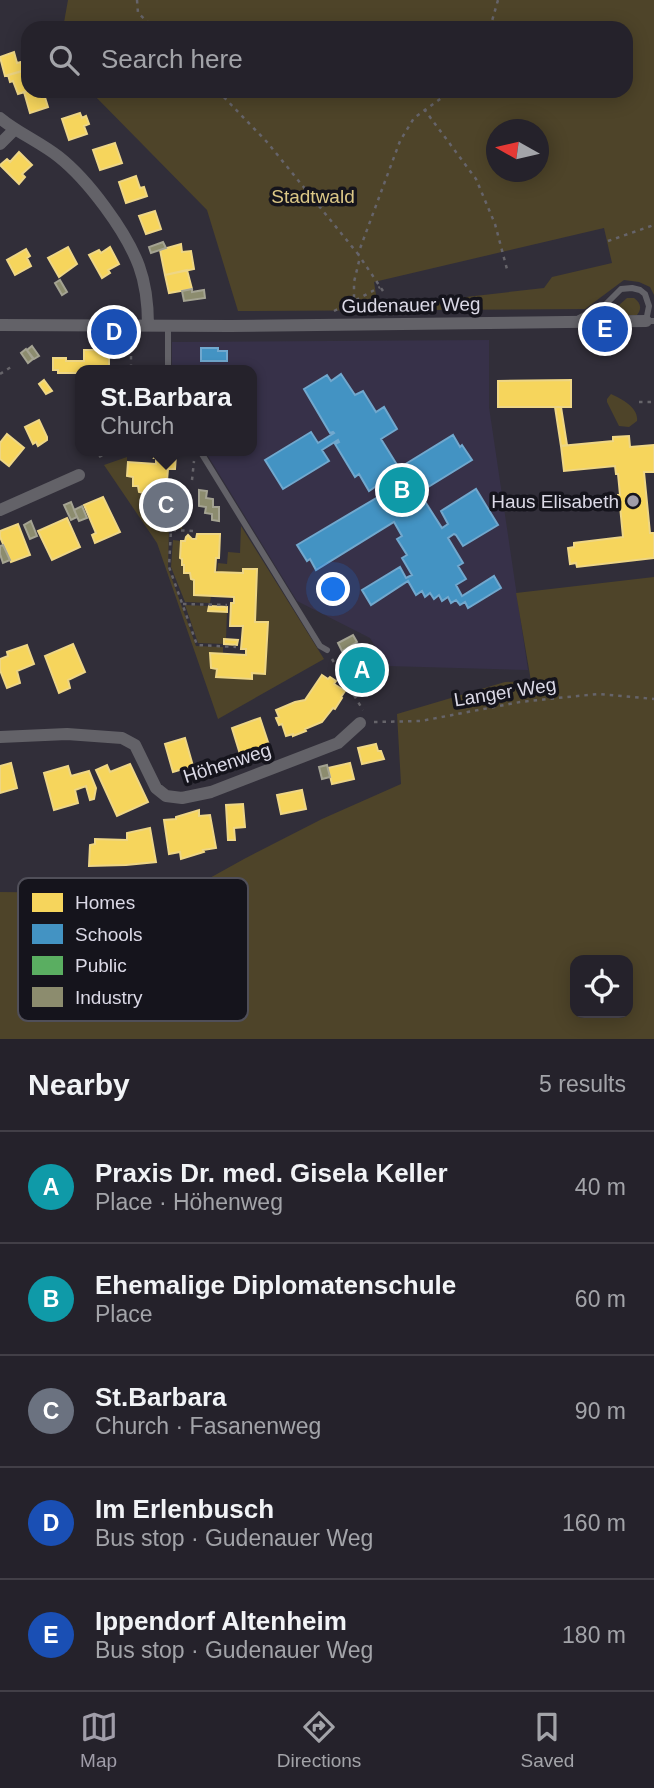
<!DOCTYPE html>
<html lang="en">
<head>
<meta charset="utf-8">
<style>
	body { margin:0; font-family:Arial,sans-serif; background:#312f37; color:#f1f3f6 }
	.controls { position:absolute; right:21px; bottom:21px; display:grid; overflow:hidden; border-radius:14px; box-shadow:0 4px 18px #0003 }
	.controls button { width:63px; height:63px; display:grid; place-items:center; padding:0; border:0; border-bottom:2px solid #423f47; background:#25222b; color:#f1f3f6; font:35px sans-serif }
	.compass { position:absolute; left:486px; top:119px; width:63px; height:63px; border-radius:50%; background:#25222b; box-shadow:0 4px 18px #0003; rotate:278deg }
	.you { position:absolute; left:334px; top:590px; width:24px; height:24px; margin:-18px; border:5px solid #fff; border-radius:50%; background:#1a73e8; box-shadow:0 0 0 10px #1a73e833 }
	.badge { display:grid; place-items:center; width:46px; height:46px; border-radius:50%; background:#a09da9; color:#fff; font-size:23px; font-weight:700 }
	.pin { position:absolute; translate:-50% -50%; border:4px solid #fff; box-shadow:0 2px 7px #0006 }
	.popup { position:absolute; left:75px; top:365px; width:182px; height:91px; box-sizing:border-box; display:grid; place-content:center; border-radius:14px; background:#25222b; filter:drop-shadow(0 2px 5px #0005); font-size:23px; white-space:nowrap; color:#a3a4a9 }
	.popup b { font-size:26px; color:#f1f3f6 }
	.popup::after { content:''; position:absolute; left:50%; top:100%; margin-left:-14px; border:14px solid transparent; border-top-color:#25222b }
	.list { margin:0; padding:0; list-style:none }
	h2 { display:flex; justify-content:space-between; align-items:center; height:91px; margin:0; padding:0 28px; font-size:30px }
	h2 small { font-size:23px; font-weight:400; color:#a3a4a9 }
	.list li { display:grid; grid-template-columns:46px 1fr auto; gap:21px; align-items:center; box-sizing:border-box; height:112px; padding:0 28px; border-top:2px solid #423f47 }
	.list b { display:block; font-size:26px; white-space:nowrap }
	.list p { margin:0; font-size:23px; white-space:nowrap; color:#a3a4a9 }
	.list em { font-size:23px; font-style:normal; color:#a3a4a9 }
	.icon { flex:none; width:38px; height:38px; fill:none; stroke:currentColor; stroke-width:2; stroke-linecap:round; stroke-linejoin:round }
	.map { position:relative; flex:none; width:654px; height:1039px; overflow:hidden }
	.search { position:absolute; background:#25222b; box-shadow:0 4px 18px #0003; left:21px; right:21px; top:21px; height:77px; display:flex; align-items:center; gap:18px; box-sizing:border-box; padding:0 24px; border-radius:21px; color:#a3a4a9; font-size:26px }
	.sheet { height:651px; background:#25222b }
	nav { display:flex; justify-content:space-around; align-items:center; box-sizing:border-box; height:98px; border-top:2px solid #423f47; background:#25222b; font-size:19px; color:#a3a4a9 }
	nav a { display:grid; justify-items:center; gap:4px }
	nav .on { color:#a09da9 }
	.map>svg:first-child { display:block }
	.built { fill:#373149 }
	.green { fill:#4e4429; fill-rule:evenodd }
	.homes { fill:#f6d55c; stroke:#eed685; stroke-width:2 }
	.schools { fill:#4393c3; stroke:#71a8ce; stroke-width:2 }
	.public { fill:#5aae61; stroke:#81bb89; stroke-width:2 }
	.industry { fill:#8c8c6e; stroke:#a4a392; stroke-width:2 }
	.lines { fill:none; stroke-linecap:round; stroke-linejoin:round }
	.path { stroke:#66646a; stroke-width:2.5; stroke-dasharray:3.5 5; stroke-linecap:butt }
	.service { stroke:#636268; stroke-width:6 }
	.minor { stroke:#636268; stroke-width:12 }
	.poi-dot { fill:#a09da9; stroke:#15141c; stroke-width:2.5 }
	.labels { text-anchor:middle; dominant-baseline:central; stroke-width:7; stroke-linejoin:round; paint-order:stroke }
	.park-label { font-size:19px; fill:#dcc887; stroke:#15141c }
	.street-label { font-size:19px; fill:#dbd9e6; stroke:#15141c }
	.poi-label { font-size:19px; fill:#dbd9e6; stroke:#15141c; text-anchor:end }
	.key { fill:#15141c; stroke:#504f59; stroke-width:2 }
	.key-label { font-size:19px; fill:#dbd9e6 }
</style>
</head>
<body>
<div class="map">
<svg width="654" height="1039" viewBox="0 0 654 1039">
	<rect width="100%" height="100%" fill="#312e39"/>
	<path class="built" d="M489,340V407L528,670L387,666L370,638L297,601L205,451H252V370H172V342Z"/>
	<path class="green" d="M68,0H654V295L650,287L639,282L624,280L585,309L238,311L207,210L90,91H626V28H63ZM496,130H538V172H496ZM604,228L612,263L552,277L544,288L378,307L374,282Z
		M627,298H634C641,303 642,309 637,315H608Z
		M611,394C622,399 639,408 637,421L629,427L619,426L607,402V399Z
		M127,457V476L133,477V485L138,486L139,492L144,493V504H154L155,511L163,516L172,515V517L182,519V529L169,528L168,568L196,646L223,647V653H210V663L211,664V668L217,669L216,677L251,679L252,673L265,674L268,622H255L257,570L243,569V573L217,572L218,563L227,564L228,552L240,553L241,526L324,659L218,719L157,543L104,465Z
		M173,540L181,541L182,565H184V573H190L191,579L194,580V595L211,596L210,603L185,602L171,567Z
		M654,577V1039H0V892L181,894L244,859L322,819L401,784L397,714L505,682L531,681L516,593ZM575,960H628V1013H575Z
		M185,605L209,606V611L227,612L226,639H224V644L198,643Z"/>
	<path class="homes" d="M14,52L17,63L21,62L23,71L5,76L0,57Z
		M28,69V91L18,94L13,81L10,82L8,75Z
		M28,91H43L48,107L30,113L24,92Z
		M80,113L82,118L86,116L89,124L84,126L87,134L69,140L62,119Z
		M115,143L122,163L100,170L93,150Z
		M19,152L32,165L22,174L25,177L19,184L0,165L7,159L10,162Z
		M136,176L140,188L144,187L147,196L126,203L119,182Z
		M155,211L161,229L146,234L139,216Z
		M181,244L182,252L191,251L194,269L165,275L160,250Z
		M68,247L77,264L59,277L48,258Z
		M110,247L119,264L108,270L110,273L102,278L89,255L99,250L101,253Z
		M26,249L30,256L27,258L31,266L15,275L7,260Z
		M187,270L192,289L169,293L165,275Z
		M84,350H109V366H105V370H80V373H58V370H53V358H66V361H84Z
		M44,380L52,391L46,394L39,384Z
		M571,380V407H498V381Z
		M555,407H561L567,445L561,446Z
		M39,420L47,437V440L38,446L36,442L33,444L25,427Z
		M7,434L24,448L9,466L0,459V443Z
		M629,436L630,447L654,445V472H644L650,533H654V558L577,567L576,563L570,564L568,548L574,547V543L623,537L620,506H618V495H620L618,474H616L615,466L564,471L561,446L613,441V437Z
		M156,454L176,455L175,469H168L166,493L161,495L156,498L154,504H144V493L139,492L138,486H133V477L127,476L128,462L156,464V458H154Z
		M103,497L120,532L95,543L92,535L96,533L84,505Z
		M67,518L80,547L52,560L38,531Z
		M18,524L30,555L11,562L0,537V531Z
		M197,534H220L219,558H216L215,572L243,573V569H257L255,622H268L265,674L252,673V679L216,677L217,669L211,668L210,653L246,655V649H241L243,626H230L231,603H234V597L194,595V580L191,579L190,573H184V565H182V559L180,558L181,541H185L186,537L188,535L192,539H196Z
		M209,606L227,607V612L208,611Z
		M224,639L238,640L237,645L224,644Z
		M73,644L85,672L68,680L70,688L59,693L45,656Z
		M27,645L34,664L17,671L20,683L7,688L0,670V659L8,656L7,652Z
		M364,648L382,677L375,681L374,679L359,689L342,662Z
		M322,675L328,679L330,677L336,681L334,684L345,691L341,697L342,698L335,709L333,708L322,722L305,729L306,731L293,736V734L286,736L282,724L279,725L276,718L279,717L276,710L295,702L305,700Z
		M260,718L269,745L240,754L232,728Z
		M185,738L193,766L173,772L165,744Z
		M376,744L378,751H381L384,759L362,764L358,748Z
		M11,763L17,788L0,793V766Z
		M350,763L354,779L332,784L328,768Z
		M130,764L148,802L117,816L96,770L107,765L110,772Z
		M68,766L71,776L89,771L96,788L94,799L90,800L86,786L75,790L78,803L54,810L44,773Z
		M302,790L306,809L281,814L277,795Z
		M243,804L245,827L234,828L235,840H228L226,805Z
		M199,810V816L210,815L216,848L203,850L204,852L181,859L180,852L169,854L164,820L176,819V817Z
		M150,828L156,862L126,865L89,866L90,845L95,844V839L127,840V833Z"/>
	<path class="schools" d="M201,348H218V351H227V361H201Z
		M341,374L355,395L363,391L376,412L384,407L397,429L381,439L399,468L453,435L460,447L462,445L472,460L412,497L417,505L424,500L442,528L448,524L441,511L476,489L498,525L463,546L456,535L454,534L448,538L463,563L458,566L466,579L456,585L462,596L494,576L501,588L468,608L465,602L460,605L456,600L451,603L448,597L442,601L439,595L434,599L430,593L425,597L422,591L416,595L408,581L371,605L362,590L400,567L406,578L412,575L402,558L407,555L397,539L402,536L394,522L316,570L310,559L307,561L297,545L383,494L378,485L369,491L359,474L355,477L335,444L339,442L338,440L322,450L329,461L283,489L265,460L311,432L318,443L334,433L333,432L330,433L304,389L327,375L331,381Z"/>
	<path class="public" d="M154 505a12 12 0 1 1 24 0a12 12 0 1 1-24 0Z"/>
	<path class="industry" d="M163,242L166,248L151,253L149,247Z
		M60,280L67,292L62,295L55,283Z
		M192,289V292L204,290L205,298L184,301L182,291Z
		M32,346L39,356L34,359L27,350Z
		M26,349L33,359L28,363L21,353Z
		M199,490L207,491L206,498L213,499V507H219V521L212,520V514L205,513L206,507L199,506Z
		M71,502L77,517L71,520L64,505Z
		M82,506L87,518L79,521L74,510Z
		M31,521L37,536L30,539L24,525Z
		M3,545L10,560L3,563L0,554V546Z
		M353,635L357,642L342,651L338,643Z
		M327,765L330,777L322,779L319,767Z"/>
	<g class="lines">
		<path class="path" d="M137,0L138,13L154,28
			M490,28L498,0
			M218,91L267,142L358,254
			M424,109L476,179L495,224L508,273
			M608,241L654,225
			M383,291L358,254L400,141L414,118L451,91
			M356,300L380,287
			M334,311L354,301V282L360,257
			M131,339V370
			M0,374L11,367
			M639,402H654
			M99,457L111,451
			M192,480L194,461
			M193,531L171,530L169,567L197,645L236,647
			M183,604L227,605
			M332,659L363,710
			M374,722L421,721L520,702L567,697L599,694L654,699"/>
		<path class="service" d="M579,318L605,305L621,289L632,288L640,290L645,294L649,306L646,321H654
			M168,370V325
			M200,451L320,646L327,650"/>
		<path class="minor" d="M0,118C18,133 40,142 59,157C88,180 126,231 139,266C146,285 148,304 148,325
			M0,144L14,130
			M0,325L230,326L646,321
			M0,510L79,475
			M0,737L67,734L122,738L135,745L156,788L166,796L182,798L211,792L338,743L360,723"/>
	</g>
	<circle class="poi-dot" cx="633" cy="501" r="7"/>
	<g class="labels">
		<g class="park-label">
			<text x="313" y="196">Stadtwald</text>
		</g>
		<g class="street-label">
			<text transform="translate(411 305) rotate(-1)">Gudenauer Weg</text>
			<text transform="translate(505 692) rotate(-9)">Langer Weg</text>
			<text transform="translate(227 763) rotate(-18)">Höhenweg</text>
		</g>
		<g class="poi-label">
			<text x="619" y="501">Haus Elisabeth</text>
		</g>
	</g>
	<rect x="18" y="878" width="230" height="143" rx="10" class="key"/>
	<rect x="32" y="893" width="31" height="19" fill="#f6d55c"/>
	<rect x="32" y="924" width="31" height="20" fill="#4393c3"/>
	<rect x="32" y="956" width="31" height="19" fill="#5aae61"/>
	<rect x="32" y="987" width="31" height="20" fill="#8c8c6e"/>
	<g class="key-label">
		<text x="75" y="909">Homes</text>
		<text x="75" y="941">Schools</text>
		<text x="75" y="972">Public</text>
		<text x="75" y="1004">Industry</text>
	</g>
</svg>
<div class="controls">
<button><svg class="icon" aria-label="locate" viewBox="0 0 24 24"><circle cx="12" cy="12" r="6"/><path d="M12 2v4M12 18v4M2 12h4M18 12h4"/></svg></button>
</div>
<svg class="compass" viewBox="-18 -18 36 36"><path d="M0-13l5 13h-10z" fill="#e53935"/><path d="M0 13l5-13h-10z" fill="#a3a4a9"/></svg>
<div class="you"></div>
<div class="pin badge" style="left:362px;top:670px;background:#0f9aa8">A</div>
<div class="pin badge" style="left:402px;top:490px;background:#0f9aa8">B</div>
<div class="pin badge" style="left:166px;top:505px;background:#6b7280">C</div>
<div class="popup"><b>St.Barbara</b>Church</div>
<div class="pin badge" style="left:114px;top:332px;background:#1a4fb4">D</div>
<div class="pin badge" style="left:605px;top:329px;background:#1a4fb4">E</div>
<div class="search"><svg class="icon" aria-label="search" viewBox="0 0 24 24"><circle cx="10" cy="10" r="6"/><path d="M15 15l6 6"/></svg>Search here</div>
</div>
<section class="sheet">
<h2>Nearby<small>5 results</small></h2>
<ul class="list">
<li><span class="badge" style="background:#0f9aa8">A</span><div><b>Praxis Dr. med. Gisela Keller</b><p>Place · Höhenweg</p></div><em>40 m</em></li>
<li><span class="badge" style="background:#0f9aa8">B</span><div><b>Ehemalige Diplomatenschule</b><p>Place</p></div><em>60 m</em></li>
<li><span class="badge" style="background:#6b7280">C</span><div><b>St.Barbara</b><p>Church · Fasanenweg</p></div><em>90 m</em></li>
<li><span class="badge" style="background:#1a4fb4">D</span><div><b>Im Erlenbusch</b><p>Bus stop · Gudenauer Weg</p></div><em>160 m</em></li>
<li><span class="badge" style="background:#1a4fb4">E</span><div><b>Ippendorf Altenheim</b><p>Bus stop · Gudenauer Weg</p></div><em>180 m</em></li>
</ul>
</section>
<nav>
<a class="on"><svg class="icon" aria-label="map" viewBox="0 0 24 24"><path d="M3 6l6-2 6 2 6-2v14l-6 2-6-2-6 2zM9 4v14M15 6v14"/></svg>Map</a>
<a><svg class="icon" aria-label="directions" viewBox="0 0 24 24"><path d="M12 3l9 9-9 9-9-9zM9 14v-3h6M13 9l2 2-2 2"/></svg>Directions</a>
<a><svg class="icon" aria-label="saved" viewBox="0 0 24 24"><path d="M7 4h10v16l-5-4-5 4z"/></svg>Saved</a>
</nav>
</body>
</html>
